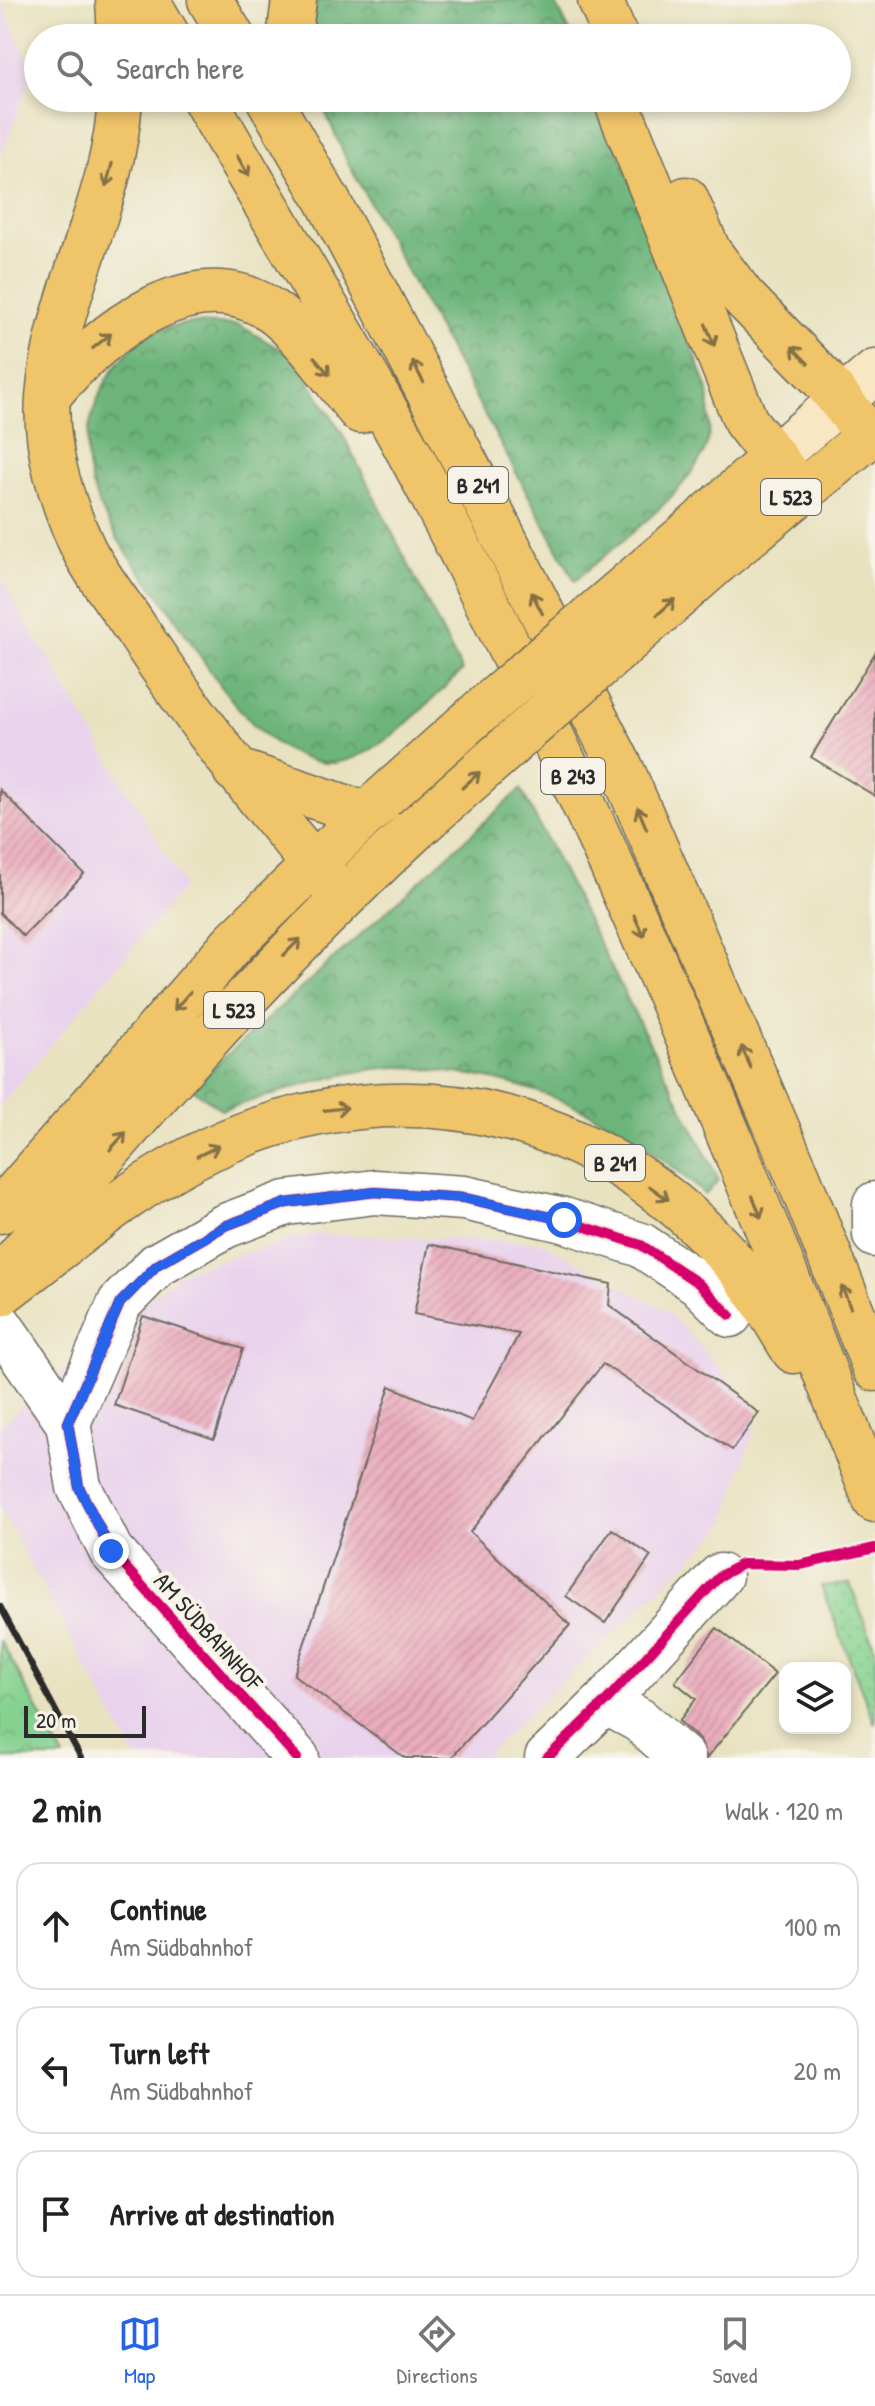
<!DOCTYPE html>
<html lang="en">
<head>
<meta charset="utf-8">
<style>
	body { margin:0; font-family:"Patrick Hand",sans-serif; background:#f2f2f2; color:#222 }
	.controls { position:absolute; right:24px; bottom:24px; display:grid; overflow:hidden; border-radius:16px; box-shadow:0 4px 12px #0003 }
	.controls button { width:72px; height:72px; display:grid; place-items:center; padding:0; border:0; border-bottom:2px solid #e0e0e0; background:#fff; color:#222; font:40px sans-serif }
	.scale { position:absolute; left:24px; bottom:20px; width:122px; box-sizing:border-box; padding-left:8px; border:4px solid #2b2b2b; border-top:0; font-size:22px; line-height:28px; white-space:nowrap; color:#2b2b2b; -webkit-text-stroke:6px #f7f3e8; paint-order:stroke }
	.stop { position:absolute; width:24px; height:24px; margin:-18px; border:6px solid #2563eb; border-radius:50%; background:#fff }
	.stop.end { background:#2563eb; border-color:#fff; box-shadow:0 2px 8px #0008 }
	.list { margin:0; padding:0; list-style:none }
	h2 { display:flex; justify-content:space-between; align-items:center; height:104px; margin:0; padding:0 32px; font-size:34px }
	h2 small { font-size:26px; font-weight:400; color:#767676 }
	.list li { display:grid; grid-template-columns:52px 1fr auto; gap:24px; align-items:center; box-sizing:border-box; height:128px; margin:0 16px 16px; padding:0 16px; border:2px solid #e0e0e0; border-radius:24px }
	.list b { display:block; font-size:30px; white-space:nowrap }
	.list p { margin:0; font-size:26px; white-space:nowrap; color:#767676 }
	.list em { font-size:26px; font-style:normal; color:#767676 }
	.icon { flex:none; width:44px; height:44px; fill:none; stroke:currentColor; stroke-width:2; stroke-linecap:round; stroke-linejoin:round }
	.map { position:relative; flex:none; width:875px; height:1758px; overflow:hidden }
	.search { position:absolute; background:#fff; box-shadow:0 4px 12px #0003; left:24px; right:24px; top:24px; height:88px; display:flex; align-items:center; gap:20px; box-sizing:border-box; padding:0 28px; border-radius:44px; color:#767676; font-size:30px }
	.sheet { height:536px; background:#fff }
	nav { display:flex; justify-content:space-around; align-items:center; box-sizing:border-box; height:112px; border-top:2px solid #e0e0e0; background:#fff; font-size:22px; color:#767676 }
	nav a { display:grid; justify-items:center; gap:4px }
	nav .on { color:#2563eb }
	.map>svg:first-child { display:block }
	.built { fill:#e9d2ed }
	.grass { fill:url(#grass-dots); stroke:#587e5e; stroke-width:2 }
	.forest { fill:url(#forest-crowns); stroke:#4c7052; stroke-width:2 }
	.park { fill:url(#park-crowns); stroke:#587e5e; stroke-width:2 }
	.building { fill:url(#building-hatch) }
	.lines { fill:none; stroke-linecap:round; stroke-linejoin:round }
	.minor-casing { stroke:#6d6b5f; stroke-width:47 }
	.secondary-casing { stroke:#6d6b5f; stroke-width:47 }
	.primary-casing { stroke:#6d6b5f; stroke-width:47 }
	.trunk-casing { stroke:#6d6b5f; stroke-width:47 }
	.minor { stroke:#fff; stroke-width:44 }
	.secondary { stroke:#f9e7c3; stroke-width:44 }
	.primary { stroke:#f0c469; stroke-width:44 }
	.trunk { stroke:#f0c469; stroke-width:44 }
	.rail { stroke:#2b2b2b; stroke-width:6 }
	.primary-bridge-casing { stroke:#6d6b5f; stroke-width:47; stroke-linecap:butt }
	.primary-bridge { stroke:#f0c469; stroke-width:44 }
	.cycleway-casing { stroke:#f7f3e8; stroke-width:15 }
	.cycleway { stroke:#d6006c; stroke-width:10 }
	.oneway { stroke:#847047 }
	.route { stroke:#2563eb; stroke-width:10 }
	.labels { text-anchor:middle; dominant-baseline:central; stroke-width:8; stroke-linejoin:round; paint-order:stroke }
	.shield { fill:#f7f3e8; stroke:#686764; stroke-width:2 }
	.shield-label { font-size:22px; font-weight:bold; fill:#2b2b2b }
	.street-label { font-size:24px; fill:#2b2b2b; stroke:#f7f3e8 }
</style>
</head>
<body>
<div class="map">
<svg width="875" height="1758" viewBox="0 0 875 1758">
	<defs>
		<pattern id="grass-dots" width="8" height="8" patternUnits="userSpaceOnUse" patternTransform="scale(2)"><rect width="8" height="8" fill="#85d290"/><path d="M2 2h.1M6 6h.1" fill="none" stroke="#73b47c" stroke-width="1.8" stroke-linecap="round"/></pattern>
		<pattern id="forest-crowns" width="20" height="18" patternUnits="userSpaceOnUse" patternTransform="scale(2)"><rect width="20" height="18" fill="#6cb47a"/><path d="M2 6a3 3 0 1 1 6 0M12 15a3 3 0 1 1 6 0" fill="none" stroke="#599364"/></pattern>
		<pattern id="park-crowns" width="20" height="18" patternUnits="userSpaceOnUse" patternTransform="scale(2)"><rect width="20" height="18" fill="#85d290"/><path d="M2 6a3 3 0 1 1 6 0M12 15a3 3 0 1 1 6 0" fill="none" stroke="#73b47c"/></pattern>
		<pattern id="building-hatch" width="6" height="6" patternUnits="userSpaceOnUse" patternTransform="scale(2)"><rect width="6" height="6" fill="#eaacbe"/><path d="M-1 1l2-2M0 6l6-6M5 7l2-2" fill="none" stroke="#c994a3"/></pattern>
	</defs>
	<rect width="100%" height="100%" fill="#f7f3e8"/>
	<filter id="ink" filterUnits="userSpaceOnUse"><feTurbulence type="fractalNoise" baseFrequency=".0125" numOctaves="2"/><feDisplacementMap in="SourceGraphic" scale="16" xChannelSelector="R" yChannelSelector="G"/><feConvolveMatrix kernelMatrix="1 2 1 2 8 2 1 2 1" color-interpolation-filters="sRGB"/></filter>
	<filter id="wash" filterUnits="userSpaceOnUse"><feTurbulence type="fractalNoise" baseFrequency=".006" numOctaves="4" result="noise"/><feDisplacementMap in="SourceGraphic" scale="32" xChannelSelector="R" yChannelSelector="G"/><feGaussianBlur stdDeviation="1.8" result="paint"/><feColorMatrix in="noise" values="0 0 0 0 0 0 0 0 0 0 0 0 0 0 0 0 0 1.4 0 .05"/><feComposite in="paint" operator="in"/></filter>
	<g filter="url(#wash)">
		<rect width="100%" height="100%" fill="#e8e2c0"/>
		<path class="built" d="M0,0L33,70L0,161Z
			M0,577L184,886L0,1106Z
			M312,1234L541,1242L670,1313L759,1413L724,1527L483,1758H136L0,1508V1425L183,1271Z"/>
		<path class="grass" d="M850,1583L875,1650V1724L821,1586Z"/>
		<path class="forest" d="M317,0H554L573,38H310Z
			M319,98H599L708,390C709,410 713,434 704,452C681,500 614,546 575,581L348,163Z
			M189,323L239,325L293,357L341,431L462,671C429,701 376,763 329,763C259,762 206,663 172,613C144,574 105,531 92,485C76,430 102,367 148,335C158,328 177,326 189,323Z
			M521,789L719,1180L705,1195C630,1125 549,1083 447,1072C432,1070 415,1067 399,1067C347,1068 273,1095 222,1110L191,1088Z"/>
		<path class="park" d="M0,1640L64,1758H0Z"/>
		<g id="blocks">
			<path class="building" d="M875,653V796L811,757Z
				M0,790L84,874L23,936L0,913Z
				M429,1244L611,1284L609,1305L759,1413L732,1450L603,1364L470,1532L570,1625L451,1758H405L294,1675L390,1386L472,1421L519,1334L414,1314Z
				M143,1316L243,1349L214,1439L114,1405Z
				M612,1529L651,1556L605,1623L566,1596Z
				M717,1628L775,1674L707,1758L700,1740L679,1721L696,1699L675,1682Z"/>
		</g>
	</g>
	<g filter="url(#ink)">
		<use href="#blocks" fill-opacity="0" stroke="#6d6b5f" stroke-width="2"/>
		<g class="lines">
			<defs>
				<path id="minor" d="M875,1204V1235
					M0,1325L68,1423
					M605,1702L639,1720L683,1758
					M297,1758L111,1551L79,1487L68,1423L120,1303L157,1265L225,1226L286,1203L375,1192L464,1198L564,1220L641,1245L698,1283L730,1315
					M547,1758L605,1702L720,1576"/>
				<path id="secondary" d="M774,457L875,372"/>
				<path id="primary" d="M694,528L774,457
					M717,562L869,436
					M0,1211L235,941L366,814L482,710
					M0,1279C129,1123 264,970 413,831"/>
				<path id="trunk" d="M118,0L120,38
					M147,0L169,38
					M210,0L233,38
					M600,0L616,38
					M289,38L294,0
					M120,98C115,202 56,294 48,397C44,446 62,503 83,548C97,576 119,603 136,629C198,724 268,812 342,897
					M204,98C281,233 365,367 437,505C605,827 744,1162 875,1500
					M268,98L328,201L472,475L623,772L797,1174L875,1369
					M615,98L746,422L799,490
					M686,199L709,252L743,297L823,379L869,436
					M48,396C99,334 201,250 281,318C311,344 335,381 360,411
					M235,770L366,814
					M0,1294C67,1244 133,1185 210,1149C407,1057 619,1112 751,1284C767,1305 780,1329 794,1351"/>
			</defs>
			<use href="#minor" class="minor-casing"/>
			<use href="#secondary" class="secondary-casing"/>
			<use href="#primary" class="primary-casing"/>
			<use href="#trunk" class="trunk-casing"/>
			<use href="#minor" class="minor"/>
			<use href="#secondary" class="secondary"/>
			<use href="#primary" class="primary"/>
			<use href="#trunk" class="trunk"/>
			<path class="rail" d="M0,1606L81,1758"/>
			<defs>
				<path id="primary-bridge" d="M482,710L694,528
					M413,831L717,562"/>
			</defs>
			<use href="#primary-bridge" class="primary-bridge-casing"/>
			<use href="#primary-bridge" class="primary-bridge"/>
			<defs>
				<path id="cycleway" d="M297,1758L111,1551L79,1487L68,1423L120,1303L157,1265L225,1226L286,1203L375,1192L464,1198L564,1220L641,1245L698,1283L730,1315
					M547,1758L605,1702L720,1576L742,1564L800,1565L875,1548"/>
			</defs>
			<use href="#cycleway" class="cycleway-casing"/>
			<use href="#cycleway" class="cycleway"/>
		</g>
		<defs><path id="oneway-shaft" d="M-6 0H5M1.5-3L5.5 0L1.5 3" fill="none" stroke-width="1.6" stroke-linecap="round" stroke-linejoin="round" transform="scale(2)"/></defs>
		<g class="oneway">
			<use href="#oneway-shaft" transform="translate(243 166) rotate(60)"/>
			<use href="#oneway-shaft" transform="translate(109 175) rotate(105)"/>
			<use href="#oneway-shaft" transform="translate(710 335) rotate(68)"/>
			<use href="#oneway-shaft" transform="translate(102 341) rotate(-39)"/>
			<use href="#oneway-shaft" transform="translate(800 355) rotate(-134)"/>
			<use href="#oneway-shaft" transform="translate(322 366) rotate(50)"/>
			<use href="#oneway-shaft" transform="translate(418 372) rotate(-118)"/>
			<use href="#oneway-shaft" transform="translate(537 603) rotate(-117)"/>
			<use href="#oneway-shaft" transform="translate(666 607) rotate(-42)"/>
			<use href="#oneway-shaft" transform="translate(471 780) rotate(-42)"/>
			<use href="#oneway-shaft" transform="translate(642 818) rotate(-113)"/>
			<use href="#oneway-shaft" transform="translate(639 926) rotate(66)"/>
			<use href="#oneway-shaft" transform="translate(292 947) rotate(-45)"/>
			<use href="#oneway-shaft" transform="translate(182 1001) rotate(131)"/>
			<use href="#oneway-shaft" transform="translate(746 1057) rotate(-113)"/>
			<use href="#oneway-shaft" transform="translate(336 1109) rotate(-7)"/>
			<use href="#oneway-shaft" transform="translate(118 1141) rotate(-48)"/>
			<use href="#oneway-shaft" transform="translate(208 1151) rotate(-26)"/>
			<use href="#oneway-shaft" transform="translate(659 1193) rotate(36)"/>
			<use href="#oneway-shaft" transform="translate(757 1207) rotate(68)"/>
			<use href="#oneway-shaft" transform="translate(846 1297) rotate(-112)"/>
		</g>
	</g>
	<g class="lines" filter="url(#ink)">
		<path class="route" d="M111,1551L79,1487L68,1423L120,1303L157,1265L225,1226L286,1203L375,1192L464,1198L564,1220"/>
	</g>
	<g class="labels">
		<g class="shield">
			<rect x="448" y="467" width="60" height="36" rx="6"/>
			<rect x="761" y="479" width="60" height="36" rx="6"/>
			<rect x="541" y="758" width="64" height="36" rx="6"/>
			<rect x="204" y="992" width="60" height="36" rx="6"/>
			<rect x="585" y="1145" width="60" height="36" rx="6"/>
		</g>
		<g class="shield-label">
			<text x="478" y="485">B 241</text>
			<text x="791" y="497">L 523</text>
			<text x="573" y="776">B 243</text>
			<text x="234" y="1010">L 523</text>
			<text x="615" y="1163">B 241</text>
		</g>
		<g class="street-label">
			<text transform="translate(209 1631) rotate(48)">AM SÜDBAHNHOF</text>
		</g>
	</g>
</svg>
<div class="controls">
<button><svg class="icon" aria-label="layers" viewBox="0 0 24 24"><path d="M12 4l9 5-9 5-9-5zM3 14l9 5 9-5"/></svg></button>
</div>
<div class="scale">20 m</div>
<div class="stop" style="left:564px;top:1220px"></div>
<div class="stop end" style="left:111px;top:1551px"></div>
<div class="search"><svg class="icon" aria-label="search" viewBox="0 0 24 24"><circle cx="10" cy="10" r="6"/><path d="M15 15l6 6"/></svg>Search here</div>
</div>
<section class="sheet">
<h2>2 min<small>Walk · 120 m</small></h2>
<ul class="list">
<li><svg class="icon" aria-label="ahead" viewBox="0 0 24 24"><path d="M12 20V5M6 11l6-6 6 6"/></svg><div><b>Continue</b><p>Am Südbahnhof</p></div><em>100 m</em></li>
<li><svg class="icon" aria-label="left" viewBox="0 0 24 24"><path d="M17 20v-9H6M10 6l-5 5 5 5"/></svg><div><b>Turn left</b><p>Am Südbahnhof</p></div><em>20 m</em></li>
<li><svg class="icon" aria-label="arrive" viewBox="0 0 24 24"><path d="M6 21V4h12l-3 4 3 4H6"/></svg><div><b>Arrive at destination</b></div></li>
</ul>
</section>
<nav>
<a class="on"><svg class="icon" aria-label="map" viewBox="0 0 24 24"><path d="M3 6l6-2 6 2 6-2v14l-6 2-6-2-6 2zM9 4v14M15 6v14"/></svg>Map</a>
<a><svg class="icon" aria-label="directions" viewBox="0 0 24 24"><path d="M12 3l9 9-9 9-9-9zM9 14v-3h6M13 9l2 2-2 2"/></svg>Directions</a>
<a><svg class="icon" aria-label="saved" viewBox="0 0 24 24"><path d="M7 4h10v16l-5-4-5 4z"/></svg>Saved</a>
</nav>
</body>
</html>
